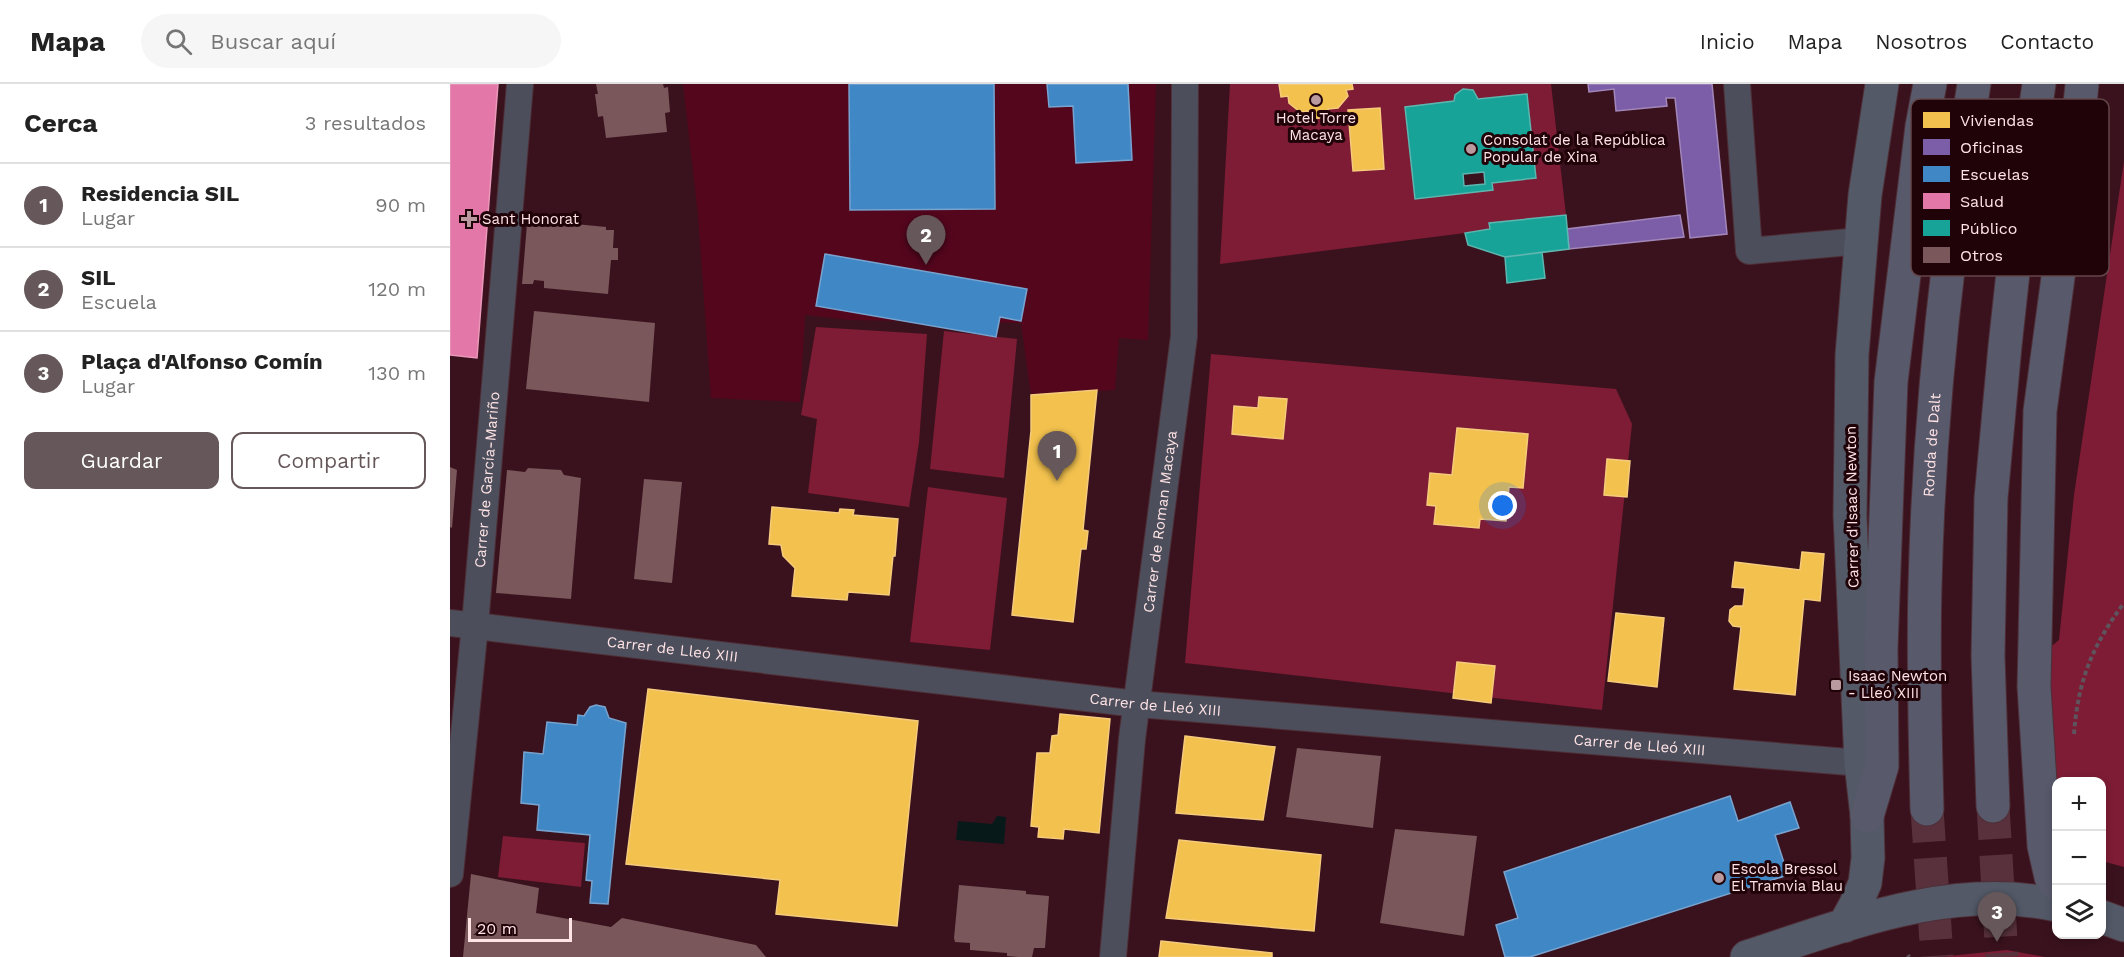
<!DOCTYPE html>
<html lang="es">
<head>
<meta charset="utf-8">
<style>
	body { margin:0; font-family:"Work Sans",sans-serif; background:#f6f6f6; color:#222 }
	.controls { position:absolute; right:18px; bottom:18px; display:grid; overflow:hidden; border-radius:12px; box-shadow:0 3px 9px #0003 }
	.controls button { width:54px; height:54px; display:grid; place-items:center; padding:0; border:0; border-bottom:2px solid #e0e0e0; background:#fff; color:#222; font:30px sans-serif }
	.scale { position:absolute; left:18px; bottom:15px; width:104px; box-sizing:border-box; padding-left:6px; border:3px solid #ffe3e5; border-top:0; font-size:16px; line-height:21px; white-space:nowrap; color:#ffe3e5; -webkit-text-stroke:4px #200308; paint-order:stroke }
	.you { position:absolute; left:1053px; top:422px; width:21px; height:21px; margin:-15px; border:4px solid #fff; border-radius:50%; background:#1a73e8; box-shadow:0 0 0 9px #1a73e833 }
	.badge { display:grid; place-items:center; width:39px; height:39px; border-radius:50%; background:#66585a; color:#fff; font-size:20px; font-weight:700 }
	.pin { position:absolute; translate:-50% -50px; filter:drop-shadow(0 2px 3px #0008) }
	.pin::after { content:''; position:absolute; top:32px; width:21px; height:18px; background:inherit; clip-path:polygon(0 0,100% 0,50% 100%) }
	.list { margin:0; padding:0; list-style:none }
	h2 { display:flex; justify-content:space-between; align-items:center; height:78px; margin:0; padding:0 24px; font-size:26px }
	h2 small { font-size:20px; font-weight:400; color:#767676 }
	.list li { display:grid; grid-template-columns:39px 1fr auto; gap:18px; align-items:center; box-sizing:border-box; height:84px; padding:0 24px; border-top:2px solid #e0e0e0 }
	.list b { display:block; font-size:22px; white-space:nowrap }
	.list p { margin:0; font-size:20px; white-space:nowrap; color:#767676 }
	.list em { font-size:20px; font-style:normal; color:#767676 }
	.actions { display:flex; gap:12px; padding:18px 24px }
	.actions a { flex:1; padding:14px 0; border:2px solid #66585a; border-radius:12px; text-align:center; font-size:21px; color:#66585a }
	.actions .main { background:#66585a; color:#fff }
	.icon { flex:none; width:33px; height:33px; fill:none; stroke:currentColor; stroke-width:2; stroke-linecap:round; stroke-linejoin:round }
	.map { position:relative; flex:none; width:1674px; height:873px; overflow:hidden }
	header { display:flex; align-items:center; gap:36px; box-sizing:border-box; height:84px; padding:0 30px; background:#fff; border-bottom:2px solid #e0e0e0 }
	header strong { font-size:28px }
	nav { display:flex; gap:33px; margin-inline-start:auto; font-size:21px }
	.search { width:420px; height:54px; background:#f6f6f6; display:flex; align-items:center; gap:15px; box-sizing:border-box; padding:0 21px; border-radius:33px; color:#767676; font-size:22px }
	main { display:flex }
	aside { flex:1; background:#fff }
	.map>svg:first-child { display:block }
	.built { fill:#54061d }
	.green { fill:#7d1c34; fill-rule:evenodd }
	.water { fill:#081919 }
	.homes { fill:#f2c14e; stroke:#f6cb7b; stroke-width:1.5 }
	.offices { fill:#7b5ea7; stroke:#a386ba; stroke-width:1.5 }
	.schools { fill:#3f88c5; stroke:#79a3cf; stroke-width:1.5 }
	.health { fill:#e377a8; stroke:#eb97ba; stroke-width:1.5 }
	.public { fill:#17a398; stroke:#5db6af; stroke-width:1.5; fill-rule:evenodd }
	.building { fill:#79575a }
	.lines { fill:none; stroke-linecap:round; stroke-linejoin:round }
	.highway-tunnel { stroke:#58313c; stroke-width:33; stroke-dasharray:33 16; stroke-linecap:butt }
	.street-casing { stroke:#4e2f38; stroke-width:28 }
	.secondary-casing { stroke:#4e2f38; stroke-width:35 }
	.highway-casing { stroke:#4e2f38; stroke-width:35 }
	.path { stroke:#5f535d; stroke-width:4; stroke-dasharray:4.5 3; stroke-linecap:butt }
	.street { stroke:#4c4f5b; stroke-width:26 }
	.secondary { stroke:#535967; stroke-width:33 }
	.highway { stroke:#58596b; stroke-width:33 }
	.poi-dot { fill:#ba9a9f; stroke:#200308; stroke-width:2 }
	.labels { text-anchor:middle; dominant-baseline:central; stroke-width:6; stroke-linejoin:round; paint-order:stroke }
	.poi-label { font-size:15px; fill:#ffe3e5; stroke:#200308; text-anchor:start }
	.street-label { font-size:15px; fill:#ffe3e5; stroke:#200308 }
	.key { fill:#200308; stroke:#63464a; stroke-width:1.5 }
	.key-label { font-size:16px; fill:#ffe3e5 }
</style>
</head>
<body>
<header>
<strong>Mapa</strong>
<div class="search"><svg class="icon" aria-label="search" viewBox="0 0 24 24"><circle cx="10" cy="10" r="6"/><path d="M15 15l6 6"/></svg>Buscar aquí</div>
<nav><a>Inicio</a><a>Mapa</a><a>Nosotros</a><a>Contacto</a></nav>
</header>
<main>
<aside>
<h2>Cerca<small>3 resultados</small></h2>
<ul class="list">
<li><span class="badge">1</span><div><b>Residencia SIL</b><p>Lugar</p></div><em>90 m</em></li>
<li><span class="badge">2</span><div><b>SIL</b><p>Escuela</p></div><em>120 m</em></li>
<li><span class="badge">3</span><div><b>Plaça d'Alfonso Comín</b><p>Lugar</p></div><em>130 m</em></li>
</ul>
<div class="actions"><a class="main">Guardar</a><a>Compartir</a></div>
</aside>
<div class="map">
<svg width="1674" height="873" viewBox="0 0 1674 873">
	<rect width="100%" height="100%" fill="#3a121e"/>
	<path class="built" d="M233,0H706L698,256L669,254L665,306L581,311L571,239L400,236L355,231L350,318L261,314L248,131Z"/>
	<path class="green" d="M780,0H829L831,13L838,12L839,19L850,28L860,27L861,35L879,33L878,25L888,24L897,12L896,6L903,5L902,0H1101L1116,131L1039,139L1040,145L1015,149L770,180ZM1013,5L1023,6L1028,15L1077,10L1086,94L1042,99L1043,106L965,115L955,23L1004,17L1005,11ZM929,24L934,84L903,87L899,26Z
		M1674,77V783L1652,777V698H1606V739L1598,565L1609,556L1624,411Z
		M366,243L477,250L469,358L459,423L358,409L367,335L351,331Z
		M494,247L567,255L554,394L480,385Z
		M761,270L1166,305L1182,340L1152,626L735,579Z
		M478,403L557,414L540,566L460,558Z
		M53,752L135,759L131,803L48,793Z
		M1557,866L1595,873H1489Z"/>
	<path class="water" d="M547,732L556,733L554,760L506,756L508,737L542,740Z"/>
	<path class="homes" d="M829,0H902L903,5L896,6L898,12L888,24L878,25L879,33L861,35L860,27L850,28L839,19L838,12L831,13Z
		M930,24L934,85L903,87L898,26Z
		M647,306L633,446L638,447L636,465H631L623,538L562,531L581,347V311Z
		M809,313L837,315L833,355L782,350L784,322L808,324Z
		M1007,344L1078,350L1073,404L1059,403L1056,437L1030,435L1029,444L984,440L986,422L977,421L980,389L1002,391Z
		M1157,375L1180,377L1177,413L1154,411Z
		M322,423L389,429L390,425L404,426L403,431L448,435L445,472H443L439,511L398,508L397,516L342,512L345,484L333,472L331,461L319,460Z
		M1352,468L1374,470L1370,517L1354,515L1345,611L1284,605L1291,543L1283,542L1279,537L1280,526L1285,522H1293L1295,504L1282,503L1285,478L1350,486Z
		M1166,529L1214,534L1207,603L1158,597Z
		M1007,578L1045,582L1041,619L1003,614Z
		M198,605L468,637L447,842L326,830L330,796L176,780Z
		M610,630L660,635L649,749L614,745L613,755L588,753L589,743L581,742L587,669H600L602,652L608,651Z
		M735,652L825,663L813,736L726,729Z
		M729,756L871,771L864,847L716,834Z
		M711,857L822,869V873H709Z"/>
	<path class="offices" d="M1138,0H1262L1277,150L1240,154L1225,14H1216L1217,22L1166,27L1164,5L1139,8Z
		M1230,131L1234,153L1119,165L1117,145Z"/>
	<path class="schools" d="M399,0H544L545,125L400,126Z
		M597,0H678L682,76L626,79L623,22L599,23Z
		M375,170L577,205L571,237L550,233L546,253L366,222Z
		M146,621L155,623L159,634L176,639L158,820L140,819L142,797L136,796L140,751L87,746L89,721L71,719L74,668L93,670L97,638L127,641L128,631L134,632L140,623Z
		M1280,712L1288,737L1340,718L1349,744L1325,751L1338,791L1080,873H1055L1046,841L1068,834L1054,788Z"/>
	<path class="health" d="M0,0H48L27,274L0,271Z"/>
	<path class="public" d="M1013,5L1023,6L1028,15L1077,10L1086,94L1042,99L1043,106L965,115L955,23L1004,17L1005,11ZM1034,88L1035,100L1014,102L1013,90Z
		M1116,131L1119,165L1055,173L1018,161L1015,149L1040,145L1039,139Z
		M1092,168L1095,194L1057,199L1055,173Z"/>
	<path class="building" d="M146,0H213L214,4L218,3L220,28L215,29L217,48L156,54L153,32L148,33L145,10H148Z
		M105,138L156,143V146H164L163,164H168V176H161L158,210L94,204V197L84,196L83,200H72L77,140L104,142Z
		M84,227L205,239L199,318L76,305Z
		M0,383L7,386L2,444L0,443Z
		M78,384L111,386L114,391L131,394L121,515L46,509L57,386L75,388Z
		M194,395L232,398L222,499L184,495Z
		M847,664L931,672L923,744L836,733Z
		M945,745L1027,752L1014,852L930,839Z
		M21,790L89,804L86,829L161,843L172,834L306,861L316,873H13Z
		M509,801L576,807V810L599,812L595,864H584L582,873H568L557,872V869L520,866V859L505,858L504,854Z"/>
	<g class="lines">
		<path class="highway-tunnel" d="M1543,722L1552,873
			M1477,725L1487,873"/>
		<defs>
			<g id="street">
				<path d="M1287,0L1299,167L1411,157"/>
				<path id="s1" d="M0,539L687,620L1411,679"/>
				<path id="s2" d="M0,790L25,541L70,0"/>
				<path id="s3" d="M663,873L682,655L734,252L735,0"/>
			</g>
			<path id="secondary" d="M1652,833L1674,841
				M1394,842L1405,822L1415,799L1418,774L1417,732L1411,679L1400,432L1402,271L1415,111L1432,0
				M1297,873C1396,841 1501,798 1606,821"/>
			<g id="highway">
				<path d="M1543,722L1538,572L1541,414L1555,262L1568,143L1589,0"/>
				<path id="s4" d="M1477,725C1475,651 1473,576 1475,502C1479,334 1497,166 1524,0"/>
				<path d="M1417,732L1432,682L1431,565L1441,298L1472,42L1480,0"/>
				<path d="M1606,800L1601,793L1594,762L1584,603L1590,327L1626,60L1632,0"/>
			</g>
		</defs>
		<use href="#street" class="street-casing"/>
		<use href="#secondary" class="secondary-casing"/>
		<use href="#highway" class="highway-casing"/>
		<path class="path" d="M1624,650C1628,597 1642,562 1674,519
			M1458,871L1459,873"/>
		<use href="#street" class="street"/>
		<use href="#secondary" class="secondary"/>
		<use href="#highway" class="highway"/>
	</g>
	<g class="poi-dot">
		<circle cx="866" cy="16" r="6"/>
		<circle cx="1021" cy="65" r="6"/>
		<path d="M16 126h6v6h6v6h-6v6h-6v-6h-6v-6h6z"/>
		<rect x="1380" y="595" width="12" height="12" rx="3"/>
		<circle cx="1269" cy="794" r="6"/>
	</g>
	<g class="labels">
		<g class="poi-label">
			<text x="866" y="34" text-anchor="middle">Hotel Torre<tspan x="866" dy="17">Macaya</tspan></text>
			<text x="1033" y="56">Consolat de la República<tspan x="1033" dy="17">Popular de Xina</tspan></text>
			<text x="32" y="135">Sant Honorat</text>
			<text x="1398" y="592">Isaac Newton<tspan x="1398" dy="17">- Lleó XIII</tspan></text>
			<text x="1281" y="785">Escola Bressol<tspan x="1281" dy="17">El Tramvia Blau</tspan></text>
		</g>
		<g class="street-label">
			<text stroke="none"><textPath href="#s4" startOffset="364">Ronda de Dalt</textPath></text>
			<text stroke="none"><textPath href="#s2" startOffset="396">Carrer de García-Mariño</textPath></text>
			<text transform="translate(1402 423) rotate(-91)">Carrer d'Isaac Newton</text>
			<text stroke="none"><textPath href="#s3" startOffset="438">Carrer de Roman Macaya</textPath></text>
			<text stroke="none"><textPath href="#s1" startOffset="224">Carrer de Lleó XIII</textPath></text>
			<text stroke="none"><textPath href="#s1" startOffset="710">Carrer de Lleó XIII</textPath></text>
			<text stroke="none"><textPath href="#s1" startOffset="1196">Carrer de Lleó XIII</textPath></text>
		</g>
	</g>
	<rect x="1461" y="15" width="198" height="177" rx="9" class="key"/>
	<rect x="1473" y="28" width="27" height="16" fill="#f2c14e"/>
	<rect x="1473" y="55" width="27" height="16" fill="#7b5ea7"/>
	<rect x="1473" y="82" width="27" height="16" fill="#3f88c5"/>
	<rect x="1473" y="109" width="27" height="16" fill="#e377a8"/>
	<rect x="1473" y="136" width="27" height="16" fill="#17a398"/>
	<rect x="1473" y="163" width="27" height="16" fill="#79575a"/>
	<g class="key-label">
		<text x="1510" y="42">Viviendas</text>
		<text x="1510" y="69">Oficinas</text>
		<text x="1510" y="96">Escuelas</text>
		<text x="1510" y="123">Salud</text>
		<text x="1510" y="150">Público</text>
		<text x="1510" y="177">Otros</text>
	</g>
</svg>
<div class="controls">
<button>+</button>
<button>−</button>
<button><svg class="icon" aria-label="layers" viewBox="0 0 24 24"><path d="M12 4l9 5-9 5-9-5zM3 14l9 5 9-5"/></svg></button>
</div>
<div class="scale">20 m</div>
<div class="you"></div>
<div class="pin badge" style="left:607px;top:397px">1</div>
<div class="pin badge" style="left:476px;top:181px">2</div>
<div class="pin badge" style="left:1547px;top:858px">3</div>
</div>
</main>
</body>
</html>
